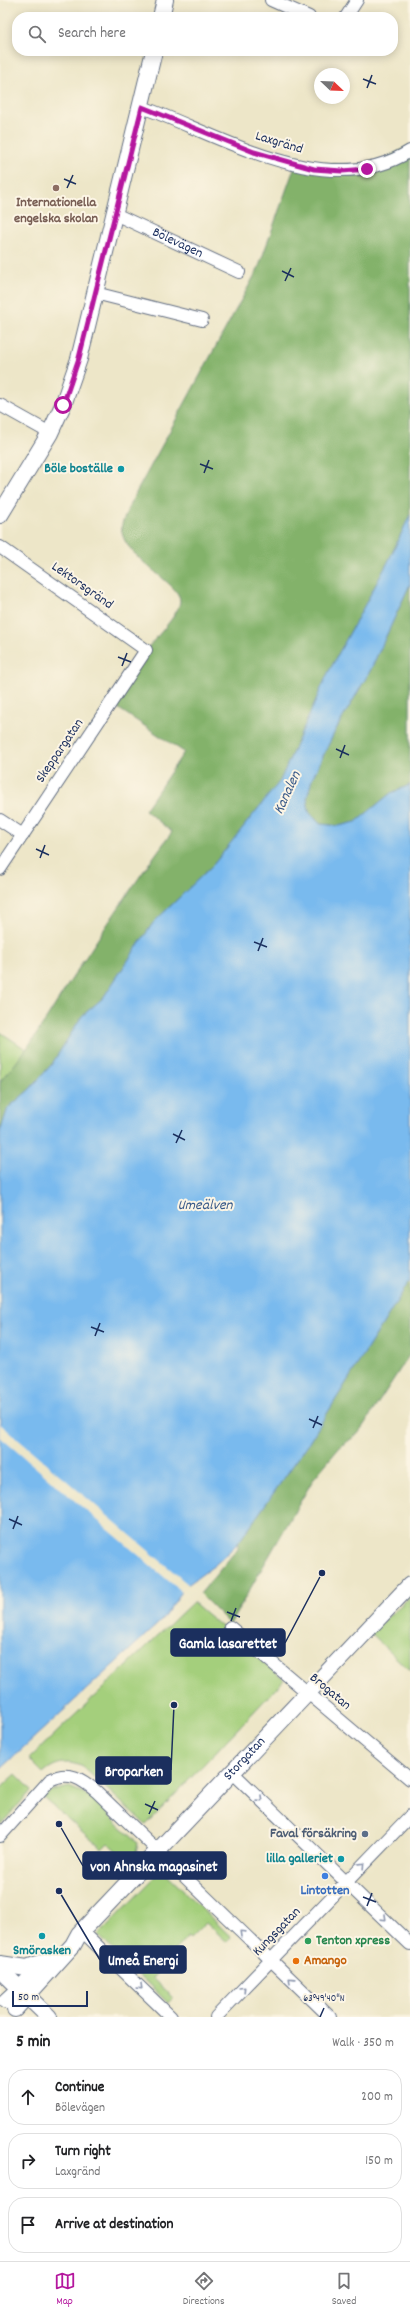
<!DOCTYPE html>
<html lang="en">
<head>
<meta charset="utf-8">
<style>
	body { margin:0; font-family:Dekko,sans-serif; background:#f6f6f6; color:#202124 }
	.compass { position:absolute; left:314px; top:68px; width:36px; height:36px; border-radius:50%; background:#fff; box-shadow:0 2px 10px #0003; rotate:113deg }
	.scale { position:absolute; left:12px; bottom:10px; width:76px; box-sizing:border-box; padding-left:4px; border:2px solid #1b2f5e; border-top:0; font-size:11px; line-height:14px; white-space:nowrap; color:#1b2f5e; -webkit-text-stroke:3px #fcf5e5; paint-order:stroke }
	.stop { position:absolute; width:12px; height:12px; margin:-9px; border:3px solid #b5179e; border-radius:50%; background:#fff }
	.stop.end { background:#b5179e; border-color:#fff; box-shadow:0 1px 4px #0008 }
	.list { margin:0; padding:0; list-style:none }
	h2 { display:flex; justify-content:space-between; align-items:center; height:52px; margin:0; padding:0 16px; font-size:17px }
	h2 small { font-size:13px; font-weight:400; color:#757577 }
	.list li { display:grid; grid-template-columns:26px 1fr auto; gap:12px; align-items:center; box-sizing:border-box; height:56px; margin:0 8px 8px; padding:0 8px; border:1px solid #e0e0e0; border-radius:16px }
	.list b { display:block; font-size:15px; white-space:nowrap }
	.list p { margin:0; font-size:13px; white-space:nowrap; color:#757577 }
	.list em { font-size:13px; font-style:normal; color:#757577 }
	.icon { flex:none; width:22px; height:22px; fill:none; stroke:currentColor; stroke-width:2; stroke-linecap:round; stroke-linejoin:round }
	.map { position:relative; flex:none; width:410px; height:2017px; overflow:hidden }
	.search { position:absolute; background:#fff; box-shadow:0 2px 10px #0003; left:12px; right:12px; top:12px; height:44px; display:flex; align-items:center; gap:10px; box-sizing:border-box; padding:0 14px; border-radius:16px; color:#757577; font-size:15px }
	.sheet { height:244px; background:#fff }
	nav { display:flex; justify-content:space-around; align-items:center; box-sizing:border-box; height:56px; border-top:1px solid #e0e0e0; background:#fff; font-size:11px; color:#757577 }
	nav a { display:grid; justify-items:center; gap:2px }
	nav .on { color:#b5179e }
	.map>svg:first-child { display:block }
	.green { fill:#a4cf7b; stroke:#607f6c }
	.forest { fill:#83b26b; stroke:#4f7064 }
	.water { fill:#79baee; stroke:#4a74a6 }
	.pier { fill:#ede6c8 }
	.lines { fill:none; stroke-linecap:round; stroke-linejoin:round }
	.street-casing { stroke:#646f83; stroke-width:14 }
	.secondary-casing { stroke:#646f83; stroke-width:18 }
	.street { stroke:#fff; stroke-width:12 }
	.secondary { stroke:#fff; stroke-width:16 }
	.oneway { stroke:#8d97ae }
	.route { stroke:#b5179e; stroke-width:5 }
	.ticks { fill:none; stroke:#1b2f5e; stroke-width:1.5 }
	.education-dot { fill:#8d6e63; stroke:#fcf5e5; stroke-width:1.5 }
	.culture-dot { fill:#0f9aa8; stroke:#fcf5e5; stroke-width:1.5 }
	.service-dot { fill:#5c6f8a; stroke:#fcf5e5; stroke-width:1.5 }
	.shop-dot { fill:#3f7fe0; stroke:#fcf5e5; stroke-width:1.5 }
	.leisure-dot { fill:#2e9e5b; stroke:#fcf5e5; stroke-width:1.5 }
	.food-dot { fill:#e8710a; stroke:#fcf5e5; stroke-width:1.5 }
	.labels { text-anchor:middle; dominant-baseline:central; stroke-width:4; stroke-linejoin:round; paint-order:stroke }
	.street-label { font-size:14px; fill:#1b2f5e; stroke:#fcf5e5 }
	.education-label { font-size:14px; font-weight:bold; fill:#785e54; stroke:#fcf5e5 }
	.culture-label { font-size:14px; font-weight:bold; fill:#0d838f; stroke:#fcf5e5; text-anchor:end }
	.service-label { font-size:14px; font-weight:bold; fill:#4e5e75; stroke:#fcf5e5; text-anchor:end }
	.shop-label { font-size:14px; font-weight:bold; fill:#366cbe; stroke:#fcf5e5 }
	.leisure-label { font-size:14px; font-weight:bold; fill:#27864d; stroke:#fcf5e5; text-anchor:start }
	.food-label { font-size:14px; font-weight:bold; fill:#c56008; stroke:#fcf5e5; text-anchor:start }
	.water-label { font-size:15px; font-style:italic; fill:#375989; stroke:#fcf5e5 }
	.ticks-label { font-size:10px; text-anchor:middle; fill:#1b2f5e; stroke:#fcf5e5; stroke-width:4; stroke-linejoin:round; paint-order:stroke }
	.leader { fill:none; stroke:#1b2f5e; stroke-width:1.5 }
	.callout-dot { fill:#1b2f5e; stroke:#fcf5e5; stroke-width:1.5 }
	.callout { fill:#1b2f5e; stroke:#1b2f5e; stroke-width:1.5 }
	.callout-label { font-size:15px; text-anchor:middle; font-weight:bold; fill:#fff }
</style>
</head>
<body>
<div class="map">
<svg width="410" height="2017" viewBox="0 0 410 2017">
	<rect width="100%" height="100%" fill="#fcf5e5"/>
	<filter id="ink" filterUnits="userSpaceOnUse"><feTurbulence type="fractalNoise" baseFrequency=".025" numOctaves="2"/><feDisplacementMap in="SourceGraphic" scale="8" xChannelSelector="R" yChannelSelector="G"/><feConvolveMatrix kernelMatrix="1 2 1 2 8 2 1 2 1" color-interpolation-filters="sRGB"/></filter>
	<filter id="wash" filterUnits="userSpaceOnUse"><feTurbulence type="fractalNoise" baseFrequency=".012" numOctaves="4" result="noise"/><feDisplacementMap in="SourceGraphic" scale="16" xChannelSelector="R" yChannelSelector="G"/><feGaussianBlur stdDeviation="0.9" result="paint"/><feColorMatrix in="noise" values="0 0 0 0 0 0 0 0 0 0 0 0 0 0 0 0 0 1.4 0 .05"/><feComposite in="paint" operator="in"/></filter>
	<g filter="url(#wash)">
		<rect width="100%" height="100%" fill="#ede6c8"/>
		<path class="green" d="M0,1032L38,1057L0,1092Z
			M410,1597V1671L370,1633Z
			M193,1602L284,1680L146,1825L83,1767C68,1760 55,1762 43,1773L29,1759Z
			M16,1774L32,1790L0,1825V1789Z
			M69,1787L88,1795L138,1843L136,1853L128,1862L108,1843L102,1849L43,1797L50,1792Z
			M162,1870L231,1937L227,1942L206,1922L190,1938L188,1936L168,1957L170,1960L152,1978L173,1998L168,2003L98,1935Z"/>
		<path class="forest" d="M410,145V515L388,562L327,675L280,781L214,864L153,923L103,998L82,1016L52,1064L29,1090L8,1108L0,1132V1082C28,1051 49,1014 71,980C104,929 136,880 172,832L145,810L184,752L110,703C122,686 133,668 146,650C155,638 179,615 180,601C182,583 115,554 122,524C124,518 128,511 130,504L258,269L297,160L357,166L385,159Z
			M410,584V785L391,793L356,822L339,826L320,824L309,812L307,798L312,779L335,731L370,671Z
			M410,1280V1354L358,1434L340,1447L314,1478L230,1624L200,1594L238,1548V1543L308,1444Z"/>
		<path class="water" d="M410,515V584L370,671L335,731L312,779L307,798L309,812L320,824L339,826L356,822L391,793L410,785V1280L308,1444L238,1543L215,1565L186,1586L161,1621L0,1769V1132L8,1108L29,1090L52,1064L82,1016L103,998L153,923L214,864L280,781L327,675L388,562Z"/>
		<path class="pier" d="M0,1424L190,1586L184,1594L0,1437Z"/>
	</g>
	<g filter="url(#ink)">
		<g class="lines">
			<defs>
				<g id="street">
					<path d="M271,0L309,17"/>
					<path d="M346,17L357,0"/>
					<path d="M142,107C222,136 328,203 410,151"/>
					<path id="s1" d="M115,214L239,272"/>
					<path d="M95,293L202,320"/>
					<path d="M0,405L50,433"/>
					<path d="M0,547L146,650L0,869"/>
					<path d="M0,820L23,835"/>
					<path d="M230,1627L410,1779"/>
					<path d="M232,1772L410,1944"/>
					<path d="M0,1836L50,1780C69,1770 82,1779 97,1792L330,2017"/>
					<path d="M82,1931L171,2017"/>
					<path d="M216,2017L410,1816"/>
				</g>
				<g id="secondary">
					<path d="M161,17L165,0"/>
					<path d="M0,515L50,433L63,405L79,359L154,51"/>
					<path d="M0,1964L27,1968L51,1959"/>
					<path d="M0,1970L49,2017"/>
					<path d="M6,2001L34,1975"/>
					<path id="s2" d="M15,2009L73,1945L79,1934L410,1585"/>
				</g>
			</defs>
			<use href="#street" class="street-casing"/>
			<use href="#secondary" class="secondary-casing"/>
			<use href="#street" class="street"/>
			<use href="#secondary" class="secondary"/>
		</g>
		<defs><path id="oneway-chevron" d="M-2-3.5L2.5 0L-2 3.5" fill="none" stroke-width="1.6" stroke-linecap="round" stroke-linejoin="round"/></defs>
		<g class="oneway">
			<use href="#oneway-chevron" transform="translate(260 1799) rotate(44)"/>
			<use href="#oneway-chevron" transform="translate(362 1865) rotate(-46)"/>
			<use href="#oneway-chevron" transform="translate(384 1918) rotate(44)"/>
			<use href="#oneway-chevron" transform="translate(242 1933) rotate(-136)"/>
			<use href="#oneway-chevron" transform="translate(291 1980) rotate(-136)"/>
			<use href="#oneway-chevron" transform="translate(140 1987) rotate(44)"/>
			<use href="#oneway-chevron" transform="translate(243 1989) rotate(-46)"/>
		</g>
	</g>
	<g class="lines" filter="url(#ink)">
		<path class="route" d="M63,405L79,358L142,107L254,152L314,169L342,171L367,169"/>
	</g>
	<path class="ticks" d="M363,79L376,84M367,88L372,75M64,179L76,184M67,188L73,175M282,271L294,277M285,281L291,268M200,464L213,469M204,473L209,460M118,657L131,662M122,666L127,653M336,749L349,755M340,758L345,745M36,849L49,855M40,858L45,845M254,942L267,947M258,951L263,938M173,1134L185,1140M176,1143L182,1130M91,1327L104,1332M95,1336L100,1323M309,1419L322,1425M313,1428L318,1416M9,1519L22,1525M13,1529L18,1516M227,1612L240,1617M231,1621L236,1608M145,1804L158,1810M149,1814L155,1801M363,1897L376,1902M367,1906L372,1893M320,2017L324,2008"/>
	<circle class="education-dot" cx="56" cy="188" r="4"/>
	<g class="culture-dot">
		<circle cx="121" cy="469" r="4"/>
		<circle cx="341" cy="1859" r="4"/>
		<circle cx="42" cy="1936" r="4"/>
	</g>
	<circle class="service-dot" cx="365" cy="1834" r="4"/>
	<circle class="shop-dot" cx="325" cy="1876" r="4"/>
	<circle class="leisure-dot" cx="308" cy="1941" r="4"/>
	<circle class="food-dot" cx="296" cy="1961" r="4"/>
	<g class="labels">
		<g class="street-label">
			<text transform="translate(279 143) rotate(17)">Laxgränd</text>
			<text stroke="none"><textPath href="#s1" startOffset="69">Bölevägen</textPath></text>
			<text transform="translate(82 586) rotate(35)">Lektorsgränd</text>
			<text transform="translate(60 751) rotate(-56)">Skeppargatan</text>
			<text transform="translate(330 1692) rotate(40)">Brogatan</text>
			<text stroke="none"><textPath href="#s2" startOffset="340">Storgatan</textPath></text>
			<text transform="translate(277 1932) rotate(-46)">Kungsgatan</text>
		</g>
		<g class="education-label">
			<text x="56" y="203">Internationella<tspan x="56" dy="16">engelska skolan</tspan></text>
		</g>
		<g class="culture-label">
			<text x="113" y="469">Böle boställe</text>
			<text x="333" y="1859">lilla galleriet</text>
			<text x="42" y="1951" text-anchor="middle">Smörasken</text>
		</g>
		<g class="service-label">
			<text x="357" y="1834">Faval försäkring</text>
		</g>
		<g class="shop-label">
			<text x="325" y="1891">Lintotten</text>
		</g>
		<g class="leisure-label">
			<text x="316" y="1941">Tenton xpress</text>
		</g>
		<g class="food-label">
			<text x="304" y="1961">Amango</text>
		</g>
		<g class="water-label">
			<text transform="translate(288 793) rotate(-65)">Kanalen</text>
			<text x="205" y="1206">Umeälven</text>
		</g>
	</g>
	<g class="ticks-label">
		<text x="324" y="2001">63°49'40"N</text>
	</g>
	<path class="leader" d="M322 1573L285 1643M174 1705L171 1770M59 1824L83 1866M59 1891L100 1960"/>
	<g class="callout-dot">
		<circle cx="322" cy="1573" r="4"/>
		<circle cx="174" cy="1705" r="4"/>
		<circle cx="59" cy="1824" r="4"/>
		<circle cx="59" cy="1891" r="4"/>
	</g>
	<g class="callout">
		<rect x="171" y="1629" width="114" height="27" rx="4"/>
		<rect x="96" y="1757" width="75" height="27" rx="4"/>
		<rect x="83" y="1852" width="143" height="27" rx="4"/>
		<rect x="100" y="1946" width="86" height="27" rx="4"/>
	</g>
	<g class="callout-label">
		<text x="228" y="1648">Gamla lasarettet</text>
		<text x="134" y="1776">Broparken</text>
		<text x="154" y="1871">von Ahnska magasinet</text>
		<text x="143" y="1965">Umeå Energi</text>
	</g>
</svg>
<svg class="compass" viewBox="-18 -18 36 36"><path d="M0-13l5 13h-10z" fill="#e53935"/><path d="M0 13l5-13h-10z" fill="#757577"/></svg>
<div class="scale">50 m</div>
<div class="stop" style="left:63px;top:405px"></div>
<div class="stop end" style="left:367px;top:169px"></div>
<div class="search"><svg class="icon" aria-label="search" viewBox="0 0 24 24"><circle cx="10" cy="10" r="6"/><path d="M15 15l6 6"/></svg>Search here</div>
</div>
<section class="sheet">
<h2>5 min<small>Walk · 350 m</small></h2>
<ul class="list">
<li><svg class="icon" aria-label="ahead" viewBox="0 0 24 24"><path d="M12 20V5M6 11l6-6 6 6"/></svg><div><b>Continue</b><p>Bölevägen</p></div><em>200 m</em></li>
<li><svg class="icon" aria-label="right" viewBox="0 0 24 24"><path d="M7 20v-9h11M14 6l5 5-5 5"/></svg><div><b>Turn right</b><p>Laxgränd</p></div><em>150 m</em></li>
<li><svg class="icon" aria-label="arrive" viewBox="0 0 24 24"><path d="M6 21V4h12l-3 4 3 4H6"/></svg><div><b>Arrive at destination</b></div></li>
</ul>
</section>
<nav>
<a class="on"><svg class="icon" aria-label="map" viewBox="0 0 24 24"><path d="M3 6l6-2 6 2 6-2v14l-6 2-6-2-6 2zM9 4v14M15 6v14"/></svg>Map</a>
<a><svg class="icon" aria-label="directions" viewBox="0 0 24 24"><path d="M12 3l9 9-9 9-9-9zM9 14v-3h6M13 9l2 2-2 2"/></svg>Directions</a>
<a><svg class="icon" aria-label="saved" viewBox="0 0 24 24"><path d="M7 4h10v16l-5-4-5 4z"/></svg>Saved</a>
</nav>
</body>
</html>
